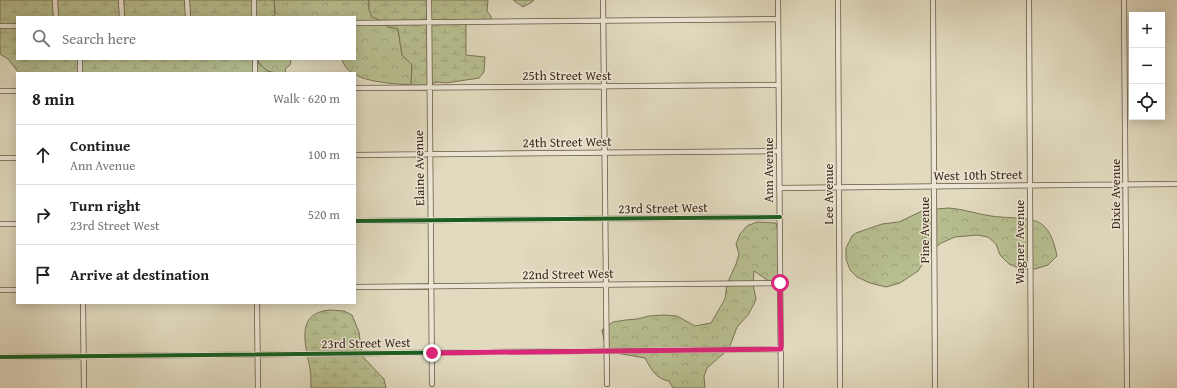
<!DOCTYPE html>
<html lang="en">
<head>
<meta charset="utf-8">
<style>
	body { margin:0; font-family:"Gentium Book Plus",serif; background:#f6f6f6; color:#222 }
	.controls { position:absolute; right:12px; top:12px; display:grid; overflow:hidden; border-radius:0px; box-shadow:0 2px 10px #0003 }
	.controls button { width:36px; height:36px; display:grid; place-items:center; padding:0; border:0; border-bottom:1px solid #e0e0e0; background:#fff; color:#222; font:20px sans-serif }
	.stop { position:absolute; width:12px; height:12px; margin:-9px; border:3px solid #db2777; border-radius:50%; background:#fff }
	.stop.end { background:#db2777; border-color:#fff; box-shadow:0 1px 4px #0008 }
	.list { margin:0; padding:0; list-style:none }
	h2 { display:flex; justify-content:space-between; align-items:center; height:52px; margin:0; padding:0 16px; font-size:17px }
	h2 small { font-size:13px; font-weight:400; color:#767676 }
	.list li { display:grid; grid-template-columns:26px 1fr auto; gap:12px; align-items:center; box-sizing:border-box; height:60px; padding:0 16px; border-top:1px solid #e0e0e0 }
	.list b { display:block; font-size:15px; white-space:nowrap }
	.list p { margin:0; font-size:13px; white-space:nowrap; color:#767676 }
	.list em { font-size:13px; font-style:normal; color:#767676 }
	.icon { flex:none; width:22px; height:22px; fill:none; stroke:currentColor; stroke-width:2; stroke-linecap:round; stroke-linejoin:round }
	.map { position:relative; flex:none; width:1177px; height:388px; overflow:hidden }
	.search { position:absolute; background:#fff; box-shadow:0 2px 10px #0003; left:16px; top:16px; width:340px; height:44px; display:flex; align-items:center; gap:10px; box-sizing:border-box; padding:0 14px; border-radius:0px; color:#767676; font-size:15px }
	.panel { position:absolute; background:#fff; box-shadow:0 2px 10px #0003; left:16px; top:72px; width:340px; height:232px; border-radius:0px }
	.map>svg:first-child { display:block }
	.forest { fill:url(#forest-crowns); stroke:#7a7455 }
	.wetland { fill:url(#wetland-marsh); stroke:#7a7455 }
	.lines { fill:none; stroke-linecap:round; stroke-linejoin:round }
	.minor-casing { stroke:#675544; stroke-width:6 }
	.minor { stroke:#ece7d5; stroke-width:4.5 }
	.cycleway-casing { stroke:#ece7d5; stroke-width:6 }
	.cycleway { stroke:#1b5e20; stroke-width:4 }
	.route { stroke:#db2777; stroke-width:5 }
	.labels { text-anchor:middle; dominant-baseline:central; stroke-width:3; stroke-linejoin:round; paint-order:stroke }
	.street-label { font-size:13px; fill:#3e291b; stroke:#ece7d5 }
</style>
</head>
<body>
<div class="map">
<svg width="1177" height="388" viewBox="0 0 1177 388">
	<defs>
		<pattern id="forest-crowns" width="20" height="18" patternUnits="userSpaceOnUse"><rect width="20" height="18" fill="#b7be8f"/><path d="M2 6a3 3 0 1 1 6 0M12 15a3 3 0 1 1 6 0" fill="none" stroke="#9ea37b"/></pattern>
		<pattern id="wetland-marsh" width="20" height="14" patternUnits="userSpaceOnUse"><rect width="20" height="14" fill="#b7be8f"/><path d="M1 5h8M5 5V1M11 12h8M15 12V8" fill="none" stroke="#9ea37b"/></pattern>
	</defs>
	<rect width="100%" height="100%" fill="#e1dabf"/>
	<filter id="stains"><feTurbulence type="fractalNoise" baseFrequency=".005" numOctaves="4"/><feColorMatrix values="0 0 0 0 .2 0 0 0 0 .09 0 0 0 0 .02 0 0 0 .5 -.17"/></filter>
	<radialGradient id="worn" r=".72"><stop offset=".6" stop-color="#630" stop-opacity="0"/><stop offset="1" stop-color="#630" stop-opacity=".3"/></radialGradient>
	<path class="forest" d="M274,0H369V10L388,27L398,29L402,55L412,65L411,85C391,83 347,83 342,59H355V17H272L275,14Z
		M258,59H291L290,65L285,69L286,73C275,73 261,73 258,59Z
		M949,208C963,209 977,214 991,216C1028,221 1048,210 1057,256L1048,265L1035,269H1021L1009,264L1000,255L996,244L988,237L977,235L955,237L941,243L931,251L918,271L900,283L886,287L870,283L857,277L850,270L846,259V248L852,236L856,233L882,224L899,222L924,210Z
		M757,222L776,223L777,227L778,229L781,285L770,282L754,271L753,284L756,299L754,304L748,315L737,327L730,346L723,354L707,368L704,376L705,388H673L669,381C656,379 651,369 645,358L616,353L605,344L602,330L613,322L626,320L637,319L649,316L664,315L677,316L695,326L711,323L725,299L727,284L736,264L739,254L736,244L740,234L747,226Z"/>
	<path class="wetland" d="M0,0H274L275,14L272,17H17V59H258L259,64L270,73H19L8,59L0,54Z
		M369,0H488L487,11L490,15L493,21L466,22V55L485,57L484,72L479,78L446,83L438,82L426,85H411L412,65L402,55L398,29L388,27L382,21L372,17L369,10Z
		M513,0H534L532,2L523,7Z
		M330,310L344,311L352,315L359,332L362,356L384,379L386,388H311C311,382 311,375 310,369C306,345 294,313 330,310Z"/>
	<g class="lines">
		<defs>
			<path id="minor" d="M55,0L56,17
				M121,0L122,17
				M187,0L188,17
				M429,0L432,384
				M603,0L607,384
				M778,0L781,388
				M838,0L840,388
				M933,0L935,388
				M1029,0L1031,388
				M1124,0L1127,388
				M254,17V0
				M355,23L778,19
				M0,26H17
				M80,59V73
				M255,59V73
				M355,88L778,85
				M0,91H17
				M355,155L779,151
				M0,158H17
				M779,188L1177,184
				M355,221L780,217
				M0,224H17
				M355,287L780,283
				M0,290H17
				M83,303L84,388
				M257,303L258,388
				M0,357L781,349"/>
		</defs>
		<use href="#minor" class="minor-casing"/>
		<use href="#minor" class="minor"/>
		<defs>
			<path id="cycleway" d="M355,221L780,217
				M0,357L781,349"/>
		</defs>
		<use href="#cycleway" class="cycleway-casing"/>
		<use href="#cycleway" class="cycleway"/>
	</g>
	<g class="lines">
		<path class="route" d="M432,353L781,349L780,283"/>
	</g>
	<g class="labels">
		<g class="street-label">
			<text x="567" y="75">25th Street West</text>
			<text transform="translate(567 142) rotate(-1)">24th Street West</text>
			<text transform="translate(419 168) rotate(-91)">Elaine Avenue</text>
			<text transform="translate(768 170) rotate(-90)">Ann Avenue</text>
			<text transform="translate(978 175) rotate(-1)">West 10th Street</text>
			<text transform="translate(828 194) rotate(-90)">Lee Avenue</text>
			<text transform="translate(1115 194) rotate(-90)">Dixie Avenue</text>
			<text transform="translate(663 208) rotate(-1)">23rd Street West</text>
			<text transform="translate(924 230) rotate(-90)">Pine Avenue</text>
			<text transform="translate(1019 242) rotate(-90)">Wagner Avenue</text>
			<text transform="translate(568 274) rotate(-1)">22nd Street West</text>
			<text transform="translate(366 343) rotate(-1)">23rd Street West</text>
		</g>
	</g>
	<rect width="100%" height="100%" filter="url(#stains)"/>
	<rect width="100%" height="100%" fill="url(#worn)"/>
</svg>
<div class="controls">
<button>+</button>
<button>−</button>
<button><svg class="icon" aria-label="locate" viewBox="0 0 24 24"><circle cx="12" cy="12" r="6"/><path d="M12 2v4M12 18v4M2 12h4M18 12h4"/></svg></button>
</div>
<div class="stop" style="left:780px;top:283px"></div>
<div class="stop end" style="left:432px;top:353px"></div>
<div class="search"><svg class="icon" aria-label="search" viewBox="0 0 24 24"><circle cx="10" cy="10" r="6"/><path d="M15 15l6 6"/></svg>Search here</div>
<section class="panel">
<h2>8 min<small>Walk · 620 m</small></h2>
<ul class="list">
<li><svg class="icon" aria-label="ahead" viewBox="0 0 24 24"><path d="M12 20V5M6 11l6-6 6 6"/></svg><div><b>Continue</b><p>Ann Avenue</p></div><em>100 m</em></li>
<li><svg class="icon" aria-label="right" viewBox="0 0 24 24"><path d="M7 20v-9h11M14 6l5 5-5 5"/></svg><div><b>Turn right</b><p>23rd Street West</p></div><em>520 m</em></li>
<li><svg class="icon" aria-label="arrive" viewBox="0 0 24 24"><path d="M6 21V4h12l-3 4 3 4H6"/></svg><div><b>Arrive at destination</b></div></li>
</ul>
</section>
</div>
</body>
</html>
